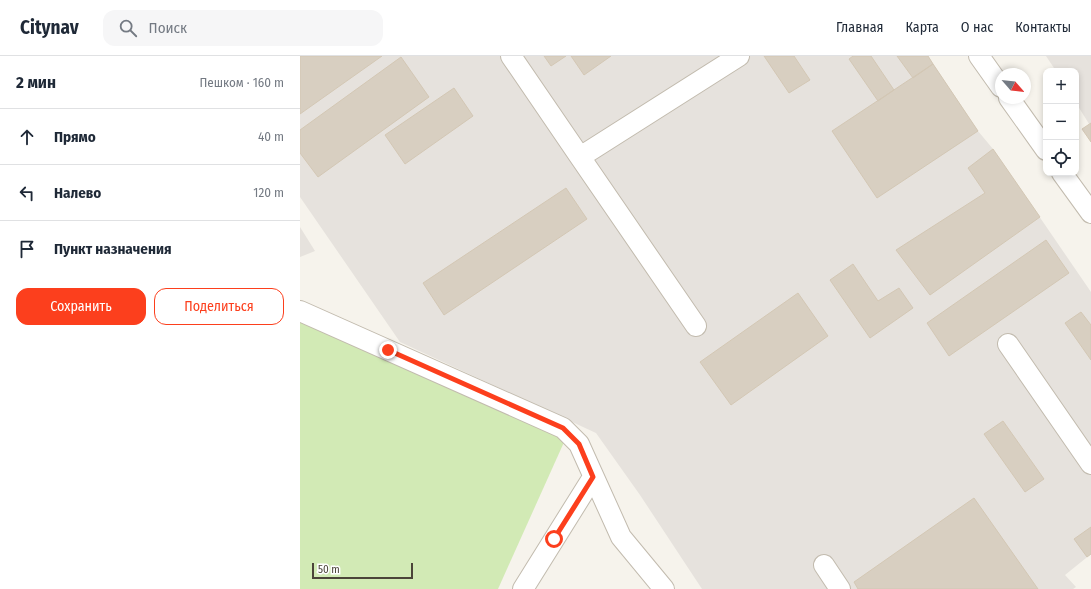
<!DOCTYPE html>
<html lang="ru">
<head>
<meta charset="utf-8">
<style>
	body { margin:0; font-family:"Fira Sans Condensed",sans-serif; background:#f6f6f7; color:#1f2937 }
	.controls { position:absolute; right:12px; top:12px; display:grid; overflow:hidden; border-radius:8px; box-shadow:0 2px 6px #0003 }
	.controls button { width:36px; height:36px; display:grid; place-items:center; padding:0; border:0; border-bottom:1px solid #e0e1e3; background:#fff; color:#1f2937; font:20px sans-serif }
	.compass { position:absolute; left:695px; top:12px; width:36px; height:36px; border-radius:50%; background:#fff; box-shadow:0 2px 6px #0003; rotate:118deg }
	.scale { position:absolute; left:12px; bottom:10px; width:101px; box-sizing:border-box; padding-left:4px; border:2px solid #4b4439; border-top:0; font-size:11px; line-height:14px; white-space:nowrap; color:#4b4439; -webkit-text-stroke:3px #fff; paint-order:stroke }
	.stop { position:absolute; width:12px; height:12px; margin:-9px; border:3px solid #fc3f1d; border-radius:50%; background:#fff }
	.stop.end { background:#fc3f1d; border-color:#fff; box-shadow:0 1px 4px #0008 }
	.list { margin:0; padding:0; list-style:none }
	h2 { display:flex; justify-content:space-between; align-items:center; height:52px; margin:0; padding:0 16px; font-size:17px }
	h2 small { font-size:13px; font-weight:400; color:#747a83 }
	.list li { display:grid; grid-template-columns:26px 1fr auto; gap:12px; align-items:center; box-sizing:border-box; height:56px; padding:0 16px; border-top:1px solid #e0e1e3 }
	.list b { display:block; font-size:15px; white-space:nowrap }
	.list em { font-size:13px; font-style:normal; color:#747a83 }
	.actions { display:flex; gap:8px; padding:12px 16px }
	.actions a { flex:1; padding:9px 0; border:1px solid #fc3f1d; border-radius:12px; text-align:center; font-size:14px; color:#fc3f1d }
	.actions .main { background:#fc3f1d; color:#fff }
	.icon { flex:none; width:22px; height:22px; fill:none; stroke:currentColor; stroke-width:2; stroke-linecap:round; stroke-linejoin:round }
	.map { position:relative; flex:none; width:791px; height:533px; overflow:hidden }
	header { display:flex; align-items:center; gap:24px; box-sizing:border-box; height:56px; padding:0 20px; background:#fff; border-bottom:1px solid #e0e1e3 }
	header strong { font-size:19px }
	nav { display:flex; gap:22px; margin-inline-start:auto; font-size:14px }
	.search { width:280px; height:36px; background:#f6f6f7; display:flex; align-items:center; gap:10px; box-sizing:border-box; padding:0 14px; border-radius:12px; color:#747a83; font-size:15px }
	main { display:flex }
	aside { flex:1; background:#fff }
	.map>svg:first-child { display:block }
	.industrial { fill:#e6e2dd }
	.green { fill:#d2eab5 }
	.building { fill:#d8cfc1; stroke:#d3c7b4 }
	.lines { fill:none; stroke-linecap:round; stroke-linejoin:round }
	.minor-casing { stroke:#c2bbae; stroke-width:22 }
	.minor { stroke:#fff; stroke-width:20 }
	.route { stroke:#fc3f1d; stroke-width:5 }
</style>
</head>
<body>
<header>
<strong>Citynav</strong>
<div class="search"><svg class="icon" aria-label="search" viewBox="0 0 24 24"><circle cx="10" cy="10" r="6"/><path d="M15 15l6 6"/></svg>Поиск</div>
<nav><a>Главная</a><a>Карта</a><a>О нас</a><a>Контакты</a></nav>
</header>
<main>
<aside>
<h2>2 мин<small>Пешком · 160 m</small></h2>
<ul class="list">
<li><svg class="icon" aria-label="ahead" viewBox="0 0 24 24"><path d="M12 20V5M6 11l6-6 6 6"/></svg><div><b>Прямо</b></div><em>40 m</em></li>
<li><svg class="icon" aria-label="left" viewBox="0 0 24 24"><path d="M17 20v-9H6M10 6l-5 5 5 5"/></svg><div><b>Налево</b></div><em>120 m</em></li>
<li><svg class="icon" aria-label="arrive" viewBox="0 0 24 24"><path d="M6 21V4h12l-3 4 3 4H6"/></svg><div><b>Пункт назначения</b></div></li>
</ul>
<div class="actions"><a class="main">Сохранить</a><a>Поделиться</a></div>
</aside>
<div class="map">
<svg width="791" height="533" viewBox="0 0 791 533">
	<rect width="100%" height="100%" fill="#f6f3ec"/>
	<path class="industrial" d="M0,0H628L678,75L693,93L791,236V498L765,519L776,531L773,533H402L340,439L296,377L100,286L0,141Z
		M746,0H791V71L776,47V15H756Z
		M0,171L15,195L0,201Z"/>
	<path class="green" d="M0,265L265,384L198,533H0Z"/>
	<path class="building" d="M0,0H82L0,58Z
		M244,0H266L251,10Z
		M271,0H311L284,19Z
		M464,0H494L510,24L489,37Z
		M553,0H571L594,34L578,45L549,3Z
		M597,0H628L633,8L613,22Z
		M101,1L129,41L18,121L0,97V74Z
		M633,8L678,75L577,142L532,75Z
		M154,32L173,60L105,108L85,79Z
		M791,67V86L782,73Z
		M693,93L740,161L630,239L596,194L685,137L668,112Z
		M266,132L287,163L144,259L123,227Z
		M746,184L769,217L649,300L627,267Z
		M553,208L578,245L599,232L613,252L570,282L530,224Z
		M498,237L528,280L431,349L400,306Z
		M781,256L791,269V304L765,267Z
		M703,365L744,423L725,436L684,378Z
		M674,442L738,533H558L554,526Z
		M791,471V498L787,501L774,483Z"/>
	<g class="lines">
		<defs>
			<path id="minor" d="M211,0L280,101
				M679,0L701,31
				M709,42L746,94
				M762,117L791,157
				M0,255L263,372L279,388L321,481L364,533
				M396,270L280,101L439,0
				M708,288L791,408
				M524,509L540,533
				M223,533L293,421"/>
		</defs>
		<use href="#minor" class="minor-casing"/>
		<use href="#minor" class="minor"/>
	</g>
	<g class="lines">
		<path class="route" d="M88,294L263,372L279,388L293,421L254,483"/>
	</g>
</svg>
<div class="controls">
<button>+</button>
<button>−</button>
<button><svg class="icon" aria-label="locate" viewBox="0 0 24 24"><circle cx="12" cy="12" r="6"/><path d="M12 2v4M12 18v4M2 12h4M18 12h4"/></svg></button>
</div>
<svg class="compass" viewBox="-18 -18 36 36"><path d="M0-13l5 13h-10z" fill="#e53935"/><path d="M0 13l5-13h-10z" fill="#747a83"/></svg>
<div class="scale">50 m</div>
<div class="stop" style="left:254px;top:483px"></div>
<div class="stop end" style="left:88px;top:294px"></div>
</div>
</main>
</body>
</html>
